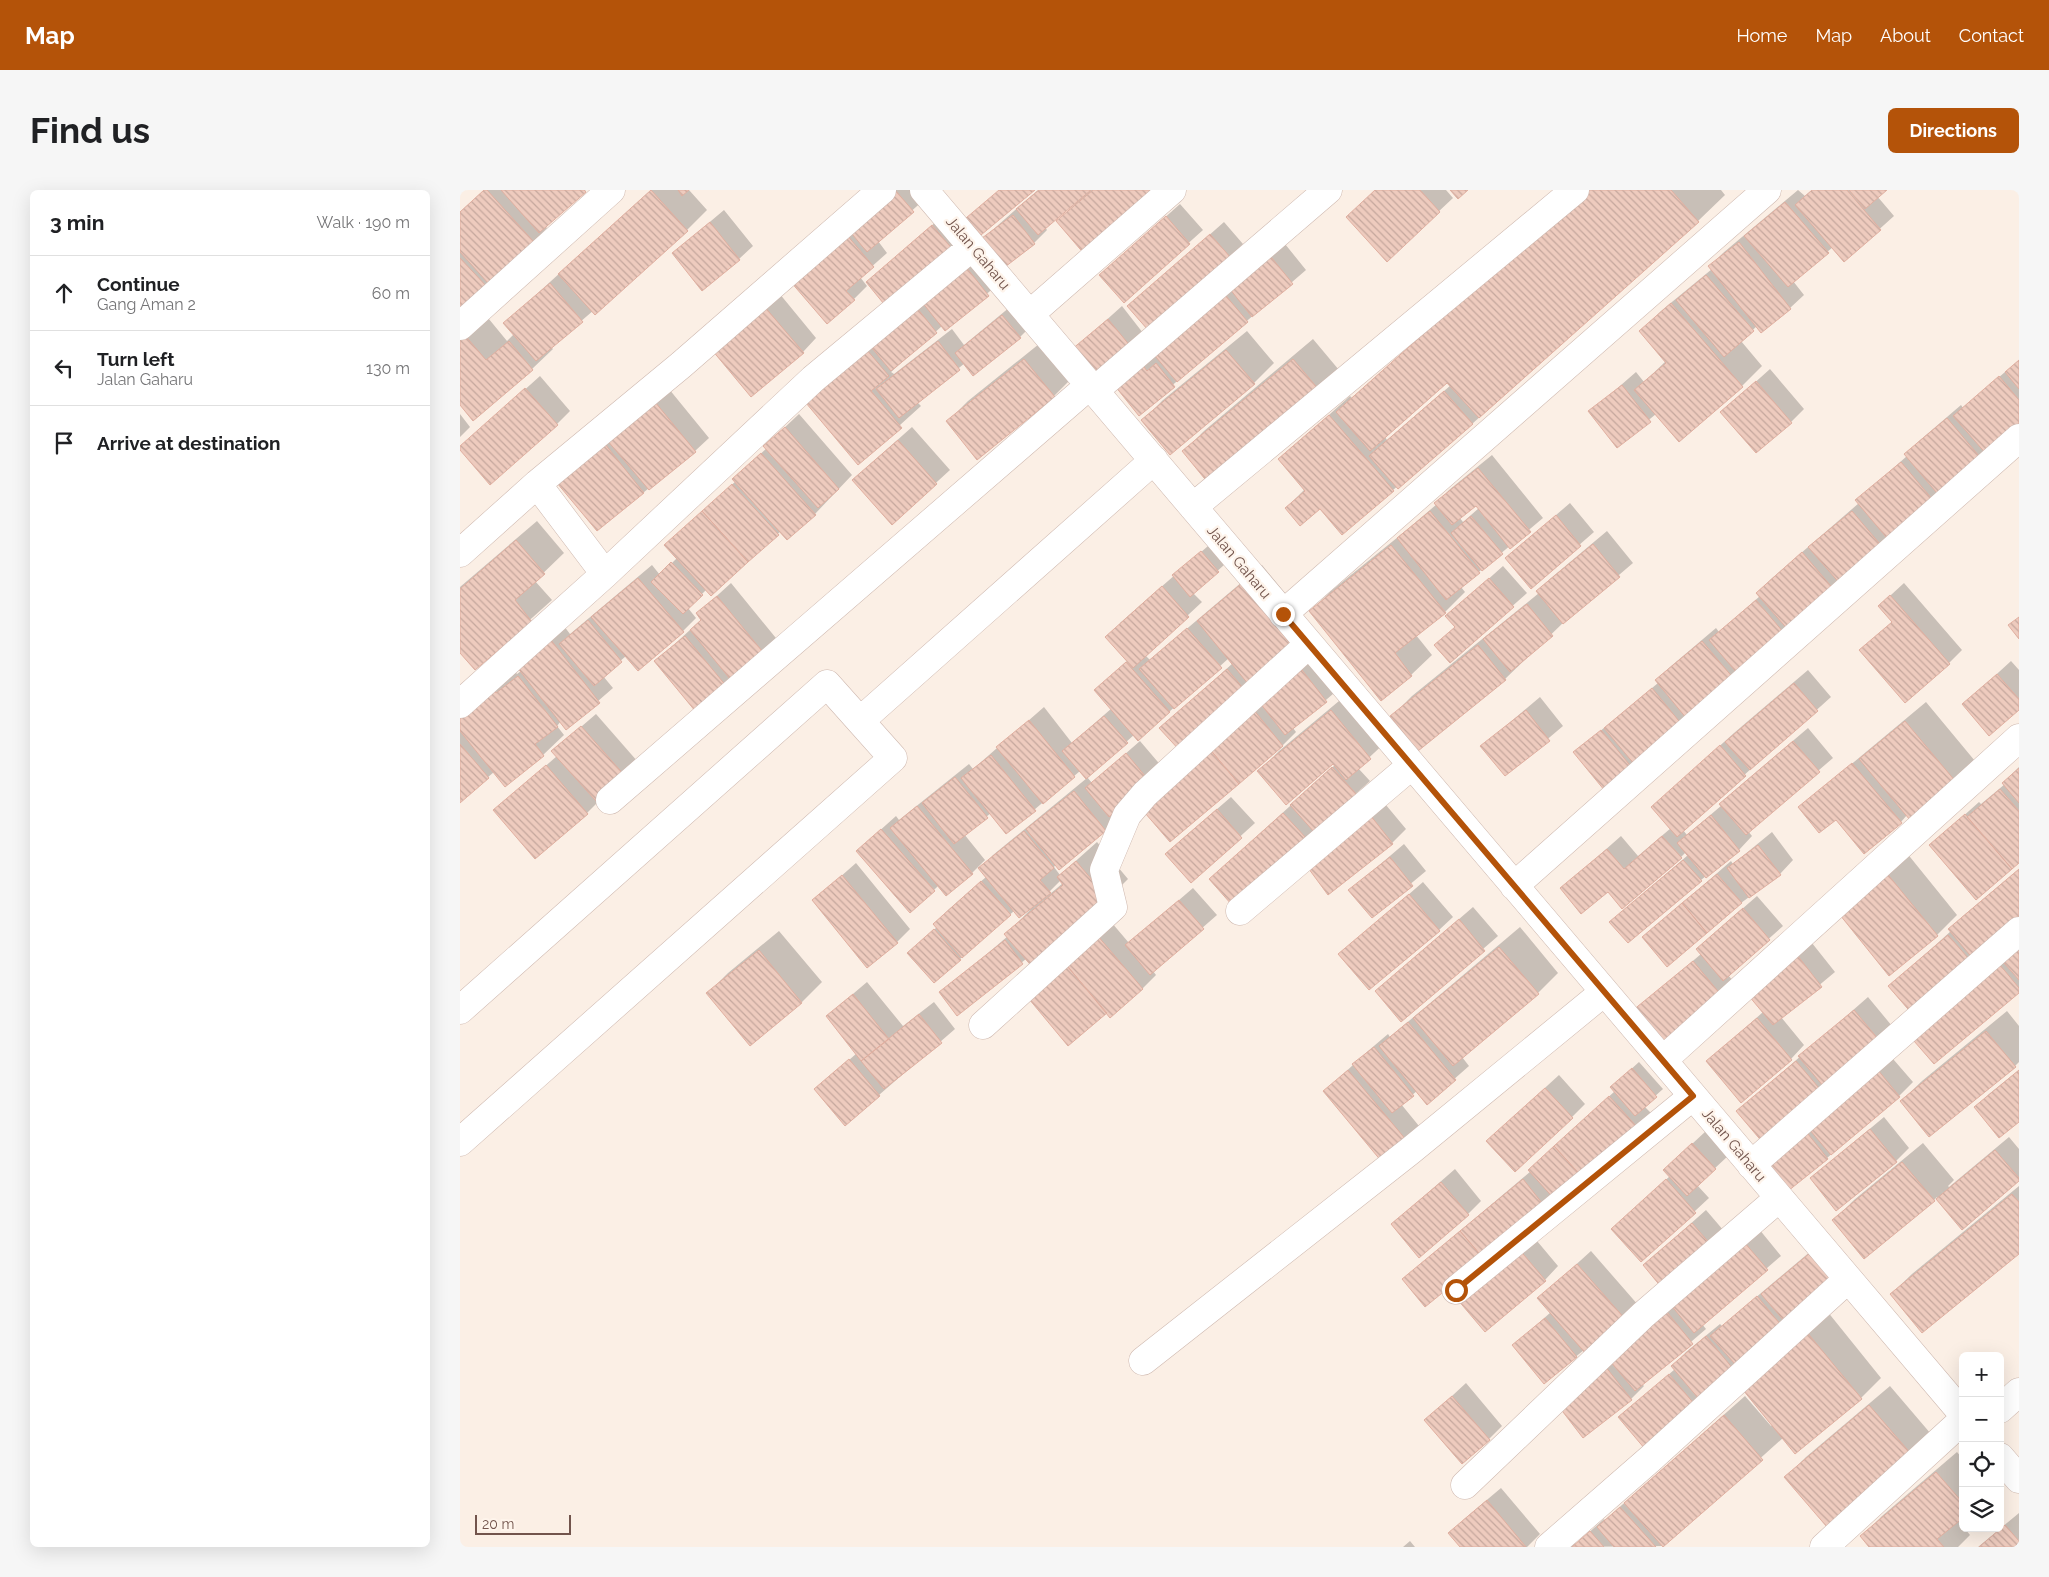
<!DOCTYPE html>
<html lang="en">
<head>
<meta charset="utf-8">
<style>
	body { margin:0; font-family:Raleway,sans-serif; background:#f6f6f6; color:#202124 }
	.controls { position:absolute; right:15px; bottom:15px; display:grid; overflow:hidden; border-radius:8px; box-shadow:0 5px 20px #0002 }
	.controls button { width:45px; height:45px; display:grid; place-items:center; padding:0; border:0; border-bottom:1px solid #e0e0e0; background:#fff; color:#202124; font:25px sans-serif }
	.scale { position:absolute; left:15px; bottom:12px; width:96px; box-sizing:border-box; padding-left:5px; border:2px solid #72544c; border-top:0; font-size:14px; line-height:18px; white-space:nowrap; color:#72544c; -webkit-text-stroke:4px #fef4eb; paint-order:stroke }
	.stop { position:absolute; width:15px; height:15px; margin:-11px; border:4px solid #b45309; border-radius:50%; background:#fff }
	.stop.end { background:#b45309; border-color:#fff; box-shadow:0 1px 5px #0008 }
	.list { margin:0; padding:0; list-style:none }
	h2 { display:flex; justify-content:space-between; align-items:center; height:65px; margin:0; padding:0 20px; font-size:21px }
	h2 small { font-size:16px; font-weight:400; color:#757577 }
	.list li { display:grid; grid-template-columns:32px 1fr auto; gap:15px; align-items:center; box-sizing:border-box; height:75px; padding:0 20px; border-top:1px solid #e0e0e0 }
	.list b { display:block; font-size:19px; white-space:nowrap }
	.list p { margin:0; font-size:16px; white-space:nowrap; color:#757577 }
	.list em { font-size:16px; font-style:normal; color:#757577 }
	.icon { flex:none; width:28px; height:28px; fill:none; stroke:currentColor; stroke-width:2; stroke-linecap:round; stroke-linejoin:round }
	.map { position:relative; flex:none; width:1559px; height:1357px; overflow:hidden; border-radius:8px }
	header { display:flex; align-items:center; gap:30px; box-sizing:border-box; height:70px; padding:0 25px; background:#b45309; color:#fff }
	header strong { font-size:24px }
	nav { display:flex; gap:28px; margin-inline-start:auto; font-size:18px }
	.intro { display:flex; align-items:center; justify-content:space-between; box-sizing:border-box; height:120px; padding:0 30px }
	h1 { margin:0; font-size:35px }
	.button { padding:12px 22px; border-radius:8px; background:#b45309; color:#fff; font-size:18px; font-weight:700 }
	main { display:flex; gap:30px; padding:0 30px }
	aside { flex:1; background:#fff; border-radius:8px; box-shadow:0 5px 20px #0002 }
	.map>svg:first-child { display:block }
	.shadow { fill:#0003; fill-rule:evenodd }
	.building { fill:url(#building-back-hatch); stroke:#e0afa0 }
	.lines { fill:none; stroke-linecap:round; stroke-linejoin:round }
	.minor-casing { stroke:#ceb8af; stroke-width:29 }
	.minor { stroke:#fff; stroke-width:28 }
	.route { stroke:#b45309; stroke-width:6 }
	.labels { text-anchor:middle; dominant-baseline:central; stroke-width:4.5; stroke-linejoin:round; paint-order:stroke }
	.street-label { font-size:15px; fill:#72544c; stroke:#fef4eb }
</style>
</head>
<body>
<header>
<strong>Map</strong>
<nav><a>Home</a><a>Map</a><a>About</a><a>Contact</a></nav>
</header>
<div class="intro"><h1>Find us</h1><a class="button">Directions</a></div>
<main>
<aside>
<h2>3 min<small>Walk · 190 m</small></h2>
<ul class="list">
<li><svg class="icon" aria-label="ahead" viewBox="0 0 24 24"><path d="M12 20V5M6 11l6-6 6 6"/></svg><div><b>Continue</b><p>Gang Aman 2</p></div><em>60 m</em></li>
<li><svg class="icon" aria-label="left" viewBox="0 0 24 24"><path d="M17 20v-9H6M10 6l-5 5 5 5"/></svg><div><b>Turn left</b><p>Jalan Gaharu</p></div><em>130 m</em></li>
<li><svg class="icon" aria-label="arrive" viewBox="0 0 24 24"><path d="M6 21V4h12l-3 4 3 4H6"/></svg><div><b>Arrive at destination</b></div></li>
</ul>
</aside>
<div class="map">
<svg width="1559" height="1357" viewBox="0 0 1559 1357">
	<defs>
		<pattern id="building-back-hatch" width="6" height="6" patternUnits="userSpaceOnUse" patternTransform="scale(1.25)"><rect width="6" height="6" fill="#eecbbe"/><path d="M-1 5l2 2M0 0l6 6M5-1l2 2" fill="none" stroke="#c5a79d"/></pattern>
	</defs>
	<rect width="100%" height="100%" fill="#fbefe5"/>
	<path class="shadow" d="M24,0H126L85,36L87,38L74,51L0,120V22Z
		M191,0H229L247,20L227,40L91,157L93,159L72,179L13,229L0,213V143L24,123L47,151L54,144L45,133Z
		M434,0H460L466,8L418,51L427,63L400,87L407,96L394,109L332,91Z
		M578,0H702L598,31L614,15L613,14L585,37L587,40L574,53L520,51Z
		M916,0H986L993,8L927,70Z
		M1124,0H1261L1265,5L1238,31L1012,234L933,300L860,318H826L845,299L820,269L890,206L892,208ZM987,191L991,195L927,250L925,247Z
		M1338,0L1345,6L1352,0H1425L1417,6L1434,26L1384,71L1373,57L1333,91L1344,105L1330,118L1297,136L1281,151L1302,176L1282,196L1196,224L1157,256L1130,222L1176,182L1184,192L1206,171L1181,141L1201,121L1252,79L1250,76L1263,63Z
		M720,14L743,40L664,111L655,72Z
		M264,20L293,56L279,69L213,63Z
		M486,23L507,48L494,61L407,92Z
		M764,32L783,54L770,67L669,116Z
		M821,49L846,80L679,224L653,191Z
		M517,60L542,91L485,139L482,136L431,182L434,184L492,139L504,155L556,112L573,134L560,147L505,173L457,212L461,216L398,273L347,213Z
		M319,103L356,148L343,162L254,160Z
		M662,116L683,143L670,156L613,160Z
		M787,141L814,173L794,193L683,230L703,210Z
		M853,149L879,180L859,200L724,261L744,241Z
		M584,150L614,186L594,206L488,231L508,211Z
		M1559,170V238L1172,578L1115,562L1198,493L1196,490L1210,477L1256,438L1259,442L1300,406L1297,403L1311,389L1399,313L1397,310L1447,266L1446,264L1459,251L1501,215L1503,218Z
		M1310,179L1344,219L1331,232L1262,222Z
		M80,186L110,221L97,234L0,258Z
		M209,199L249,248L235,261L137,340L99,293Z
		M0,224L10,237L0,247Z
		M339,224L392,285L355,324L327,348L321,341L251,405L246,400L228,418L236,428L223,441L166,466L143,486L153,498L107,538L101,531L97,536L104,545L83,565L34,582L0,611V525L54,480L57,484L61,481L101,432L110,444L192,375L200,385L217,368L220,342L276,291L288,275L307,258L305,256Z
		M452,237L490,280L432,333L407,277Z
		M1032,265L1083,328L1001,397L1005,402L985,422L956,445L972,465L951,485L921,509L851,421L871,401L943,343L977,314L989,300ZM1016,314L1019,318L1003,332L999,327Z
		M1110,313L1134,342L1071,397L1046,368Z
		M77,331L104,363L75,391L92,410L15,479L0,461V397Z
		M1147,341L1173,373L1105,431L1045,489L958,559L932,526L952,506L1079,403L1077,401L1091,388Z
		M748,356L764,375L733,403L742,412L685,465L690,470L802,375L853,437L802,490L701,538L773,473L769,468L709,522L675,544L627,587L632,593L680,551L703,578L646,640L599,678L596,674L594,677L600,685L637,652L668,689L651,706L566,769L497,824L481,803L548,746L546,744L570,720L554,721L500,769L449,763L477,737L474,734L488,720L526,687L520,679L533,665L627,588L620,581L547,643L531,623L504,644L525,670L512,683L478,696L474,700L397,661L436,626L439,630L509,574L513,579L584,517L612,553L652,518L636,500L668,470L660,433ZM601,690L603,693L590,704L589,702Z
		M1043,376L1067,403L990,471L976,455L996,436L987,426Z
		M271,393L320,453L236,520L196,471L242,429L238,423Z
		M1444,393L1502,460L1489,473L1401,460L1433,431L1419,416Z
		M856,468L880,498L833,538L836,542L823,555L710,651L681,616L815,500Z
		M1551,471L1559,480V519L1504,514Z
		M1348,480L1371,507L1223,640L1227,645L1262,615L1274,601L1348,538L1373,568L1288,641L1292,646L1279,660L1241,690L1151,732L1228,665L1226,662L1221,667L1148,700L1102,698L1161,646L1178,666L1211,638L1192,617L1274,543Z
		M891,501L930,548L898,578L910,591L846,648L750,689L875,575L874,573L799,581L819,561Z
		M1080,507L1103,536L1045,585L1022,556Z
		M1466,512L1515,571L1450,628L1447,625L1441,632L1376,628L1340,617Z
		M136,524L178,572L127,623L35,620L97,566L93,561Z
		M1559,577V671L1471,655L1519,612L1521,614L1545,594L1543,593Z
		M771,607L795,633L731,691L720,651Z
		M921,609L946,639L932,653L869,703Z
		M1312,642L1333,670L1320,684L1281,713L1184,747L1271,671L1273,674Z
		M944,654L966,681L912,726L890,700Z
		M1446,662L1497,725L1477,745L1378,720Z
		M396,673L450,739L437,752L354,710Z
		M1559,679V732L1513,774L1430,796L1491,741L1490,739L1503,726Z
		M963,692L993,727L979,740L880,764Z
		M733,698L757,725L693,781L696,785L683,798L651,826L647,821L609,854L607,773L652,733L669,753Z
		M1297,706L1323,736L1268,785L1274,792L1261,805L1174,821L1241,764L1251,746Z
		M1013,717L1038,746L941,830L916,801Z
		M1060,737L1098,783L1078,803L1002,867L1009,876L967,913L957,901L941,914L959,936L946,950L864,902L908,861L928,844L930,847Z
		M319,741L362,792L342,812L290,855L248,803L268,783Z
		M1348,748L1375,782L1321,827L1344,855L1331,869L1248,871L1303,822Z
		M1559,748V801L1474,872Z
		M407,792L443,836L474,812L495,839L419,905L356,899L397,863L367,826Z
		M1408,807L1432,836L1363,903L1278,921Z
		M1547,821L1559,836V872L1555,876L1441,911L1462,891Z
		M1427,862L1453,892L1439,906L1367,968L1306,970Z
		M1179,872L1203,899L1184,916L1191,923L1097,1010L943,1089L1071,981L1083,967L1155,901L1158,891Z
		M1559,880V930L1516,917L1529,904Z
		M1099,885L1125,914L1112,927L1041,938Z
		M1424,927L1449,958L1436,971L1351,988Z
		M1246,941L1269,965L1237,995L1249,1008L1181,1071L1166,1026L1210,986L1218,967Z
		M1549,947L1559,959V989L1502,1038L1477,1007L1474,1010L1374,1030L1394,1010L1463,953L1494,990L1488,996L1489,997Z
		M995,979L1021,1011L1008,1024L932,1034Z
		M1559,996V1062L1431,1104L1452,1084Z
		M1246,1020L1264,1041L1250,1054L1184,1075Z
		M1299,1039L1321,1066L1242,1134L1246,1139L1182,1194L1184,1196L1171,1209L1098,1213Z
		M1072,1045L1098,1076L1085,1090L999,1109Z
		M1364,1050L1386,1076L1235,1215L1160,1227L1215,1179L1213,1176L1226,1162L1260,1134L1262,1136Z
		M1131,1061L1179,1116L1084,1192L1054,1155L1091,1122L1079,1108Z
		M1367,1121L1421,1188L1401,1208L1324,1247L1203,1356L1108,1357L1114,1352L1116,1354L1144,1329L1145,1330L1285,1206L1311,1236L1313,1235L1281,1195Z
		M1006,1193L1042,1236L1029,1249L966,1230Z
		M1430,1196L1471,1244L1367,1336L1326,1287L1346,1267Z
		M1497,1262L1503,1269V1326L1498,1330L1510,1345L1498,1357H1411L1402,1346L1422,1326Z
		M1041,1298L1080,1344L1067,1357H1002L1003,1330Z
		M1559,1323V1357H1518Z
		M950,1351L955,1357H943Z"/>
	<path class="building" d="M24,0H27L74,52L29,94L0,62V22Z
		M41,0H124L126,2L79,43Z
		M191,0L228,41L135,125L98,84Z
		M218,0H229L222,6Z
		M435,0L454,22L407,62L388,39Z
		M539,0H575L521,45L506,28Z
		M579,0H631L578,45L556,19Z
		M633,0H704L626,66L596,31Z
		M915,0H960L980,22L927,72L886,27Z
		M990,0H1008L998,9Z
		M1125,0H1211L1239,32L1019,228L987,193L910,261L876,222Z
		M1352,0H1387L1421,40L1384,72L1335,15Z
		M1389,0H1427L1405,19Z
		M1325,12L1369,63L1328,97L1284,46Z
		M553,25L575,54L541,80L518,51Z
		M706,26L730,54L664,113L639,85Z
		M250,32L280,70L242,101L212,63Z
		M472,35L495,62L428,119L406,92Z
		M386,44L414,77L386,101L395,110L367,134L330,91Z
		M750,44L771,68L688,140L667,116Z
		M1279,52L1331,119L1301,143L1248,76Z
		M807,62L833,94L792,127L766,94Z
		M0,68L27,97L0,122Z
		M502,72L529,106L485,141L458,107Z
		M1246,85L1294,141L1264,167L1216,110Z
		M90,93L123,132L76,171L43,133Z
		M761,100L788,132L717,192L690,160Z
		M453,113L477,143L431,181L407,152Z
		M1211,113L1283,197L1219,252L1174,200L1206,173L1179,141Z
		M304,116L344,163L291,207L252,160Z
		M542,125L561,148L513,186L495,163Z
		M648,129L671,157L634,187L611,160Z
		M3,143L26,170L49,151L73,180L13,231L0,215V145Z
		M478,151L500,180L439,228L416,199Z
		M407,160L429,186L411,201L442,238L398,275L346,213Z
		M766,160L795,194L710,265L681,230Z
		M564,169L595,207L517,270L486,231Z
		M833,169L860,201L749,294L722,261Z
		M679,170L687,181L696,173L715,197L679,226L651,191Z
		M1559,170V199L1545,182Z
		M1539,186L1559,210V240L1528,266L1493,226Z
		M1296,191L1332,233L1296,263L1260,222Z
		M1162,195L1191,232L1157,258L1128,221Z
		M65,198L98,235L30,295L0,260V256Z
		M984,201L1013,234L938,299L909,266Z
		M195,212L236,262L189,300L147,250Z
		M869,225L934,301L882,345L860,319L840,336L825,318L845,301L818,269Z
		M1487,228L1525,273L1482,309L1444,264Z
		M325,237L379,299L358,318L303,256Z
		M438,250L477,294L432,335L392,290Z
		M145,254L184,303L137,341L97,293Z
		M301,263L356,325L327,350L272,289Z
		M1441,272L1478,316L1432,354L1395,310Z
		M1018,278L1071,342L1050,359L1016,316L992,335L974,313Z
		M272,294L319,345L288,372L242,321Z
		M242,321L288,372L251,406L204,355Z
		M970,321L1020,383L986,410L937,348Z
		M1392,321L1425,360L1382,396L1348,357Z
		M1096,325L1121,356L1071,399L1045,368Z
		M1011,326L1043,364L1022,381L991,343Z
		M56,350L85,384L55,410L72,432L15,480L0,463V399Z
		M1133,354L1160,387L1103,434L1076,401Z
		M931,355L986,423L935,463L952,486L921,511L849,421Z
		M741,361L759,382L730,407L712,385Z
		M1342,362L1376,402L1330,442L1296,403Z
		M211,372L243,405L223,424L191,392Z
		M178,388L224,442L178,481L131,427Z
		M1029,388L1054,417L990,473L974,455L995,437L985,426Z
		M781,394L834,458L789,495L737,431Z
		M702,396L729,427L673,478L645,447Z
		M1430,405L1490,474L1445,513L1399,460L1432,432L1418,416Z
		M257,406L307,467L275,495L230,440L241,430L236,423Z
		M1296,410L1324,443L1277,483L1249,450Z
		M1067,414L1093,446L1050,482L1023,449Z
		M1559,427V449L1548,435Z
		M128,430L162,472L134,496L99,454Z
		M727,438L762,478L714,519L679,479Z
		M87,445L140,513L106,540L53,472Z
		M225,446L267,497L236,522L194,471Z
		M1242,451L1274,489L1227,529L1195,490Z
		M1018,455L1046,490L958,561L930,526Z
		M666,472L710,522L678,551L634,500Z
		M767,479L789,505L722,563L699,538Z
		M842,480L867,512L825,545L800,513Z
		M1537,484L1559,509V520L1529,546L1502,514Z
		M58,486L98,537L75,554L84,566L45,597L0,541V525L33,499L36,503Z
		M1334,493L1358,521L1290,580L1265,552Z
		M1192,498L1223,536L1175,575L1144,538Z
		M793,519L823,556L779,594L748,557Z
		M871,520L911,569L886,590L873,574L826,615L797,581Z
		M1066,520L1090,551L1045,586L1020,556Z
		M644,526L668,553L626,589L602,561Z
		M569,530L615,587L583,614L536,557Z
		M1445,531L1496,592L1450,630L1399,569Z
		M121,536L166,587L136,611L91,561Z
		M1141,540L1173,579L1145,601L1113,562Z
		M1333,551L1360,582L1286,645L1259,614Z
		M0,554L29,588L0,613Z
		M1260,555L1286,586L1217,647L1191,617Z
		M748,557L779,594L710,652L679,616Z
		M666,563L690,592L649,627L625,598Z
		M531,565L576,621L546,644L501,588Z
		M1392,573L1442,633L1404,664L1376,630L1359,643L1338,617Z
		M86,575L128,624L75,669L33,620Z
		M872,577L898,606L855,643L830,615Z
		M1559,578V613L1542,593Z
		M495,587L528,628L494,654L462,613Z
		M1540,599L1559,621V673L1552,679L1507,627Z
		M614,601L646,641L599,680L566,639Z
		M457,616L513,684L486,706L430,638Z
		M757,619L782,648L731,693L705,664Z
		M907,621L933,654L868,705L843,671Z
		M823,623L847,649L772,715L749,689Z
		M1505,624L1552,679L1516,710L1469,655Z
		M1251,625L1280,661L1246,688L1217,653Z
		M421,639L475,701L450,723L396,661Z
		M564,641L594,678L580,690L591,703L559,728L518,678Z
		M1202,646L1222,668L1162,719L1148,702L1121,724L1100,698L1147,659L1164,679Z
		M1298,655L1321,685L1289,708L1267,678Z
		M930,667L953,696L912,728L888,700Z
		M1223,670L1242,691L1168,753L1149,732Z
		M616,671L649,710L574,779L544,744L603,695L597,687Z
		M1559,679V734L1515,771L1488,739Z
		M1425,681L1478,746L1429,786L1376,720Z
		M1257,684L1282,713L1247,743L1222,713Z
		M382,685L438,753L407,778L352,710Z
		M521,691L551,725L502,768L473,734Z
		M949,704L980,741L909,800L878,764Z
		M719,710L744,739L690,785L665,755Z
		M1222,713L1247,743L1207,777L1182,747Z
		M1283,718L1310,750L1263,791L1236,759Z
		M999,729L1025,761L941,832L915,801Z
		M474,739L501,770L474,793L447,763Z
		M637,745L683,799L650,828L605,773Z
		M1488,745L1514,775L1454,826L1428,796Z
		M1559,748V790L1538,766Z
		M545,750L563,774L497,826L479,802Z
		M1039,757L1079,804L993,876L953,828Z
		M299,760L342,813L290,856L246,803Z
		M1334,761L1362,797L1313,835L1284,800Z
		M1535,769L1559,798V803L1474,874L1447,843Z
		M1233,771L1262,806L1201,856L1172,821Z
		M607,776L647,823L608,856L569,809Z
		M393,804L429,849L401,871L366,826Z
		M1394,820L1419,850L1364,897L1338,866Z
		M459,824L482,853L424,899L401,871Z
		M1297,828L1332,870L1281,913L1246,871Z
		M948,832L996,890L967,915L919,856Z
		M1526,841L1556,877L1469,947L1440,911Z
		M914,857L954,906L932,923L892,874Z
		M389,869L420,906L385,936L354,899Z
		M1336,871L1364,904L1304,954L1276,921Z
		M1413,874L1440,907L1371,965L1344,933Z
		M1172,878L1197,907L1175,926L1150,897Z
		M888,880L947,951L922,972L863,901Z
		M1559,880V932L1539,948L1514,917Z
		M1085,898L1113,928L1055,982L1026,951Z
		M1149,906L1178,938L1123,988L1094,956Z
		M1344,939L1368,969L1328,1001L1305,970Z
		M1410,939L1437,972L1376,1021L1350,988Z
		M1232,953L1256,979L1227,1006L1203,980Z
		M1094,956L1123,988L1097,1012L1068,980Z
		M1535,960L1559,988V991L1502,1040L1476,1009Z
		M1442,972L1475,1011L1404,1069L1372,1030Z
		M1063,989L1086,1018L1024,1069L1000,1041Z
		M1206,989L1236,1023L1181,1072L1151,1039Z
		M981,992L1009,1025L959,1068L931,1034Z
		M1552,1004L1559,1012V1064L1462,1143L1430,1104Z
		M1232,1033L1251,1055L1202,1098L1183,1075Z
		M1000,1041L1024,1069L965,1117L942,1089Z
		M1284,1052L1308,1080L1234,1143L1210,1114Z
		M1058,1058L1086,1091L1025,1142L997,1109Z
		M1350,1063L1374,1091L1325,1132L1301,1104Z
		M1117,1074L1166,1130L1126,1164L1077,1108Z
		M1297,1106L1321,1135L1275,1174L1250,1146Z
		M1203,1117L1233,1154L1175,1201L1145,1165Z
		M1085,1128L1117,1167L1084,1194L1052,1155Z
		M1346,1141L1402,1209L1335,1264L1279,1195Z
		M1246,1146L1274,1180L1239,1209L1211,1176Z
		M1145,1176L1172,1210L1123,1248L1096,1213Z
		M1209,1184L1236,1216L1185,1259L1158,1227Z
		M992,1206L1030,1250L1002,1274L964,1230Z
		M1409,1215L1452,1265L1367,1337L1324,1287Z
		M1264,1225L1303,1270L1203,1357L1164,1313Z
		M1476,1282L1503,1313V1328L1477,1349L1484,1357H1409L1400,1346Z
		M1027,1310L1066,1357H1000L988,1343Z
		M1160,1317L1196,1357H1154L1137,1337Z
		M1545,1335L1559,1351V1357H1519Z
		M1130,1341L1144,1357H1112Z"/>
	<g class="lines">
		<defs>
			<path id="minor" d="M464,0L1503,1224
				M570,124L712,0
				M0,136L151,0
				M634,201L868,0
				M733,317L1115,0
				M0,363L77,294
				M145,384L353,189L512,57
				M823,424L1307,0
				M0,514L145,384L77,294L221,175L422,0
				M150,610L630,195
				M1054,696L1559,248
				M780,721L952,575
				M0,820L367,494L400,531
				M523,835L653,717L644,680L667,625L685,604L849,454
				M1203,870L1559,548
				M0,952L433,568L400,531L694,270
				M1291,975L1559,741
				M996,1100L1233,906
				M683,1171L950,961L1144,802
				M1540,1219L1559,1202
				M1540,1267L1559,1289
				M1005,1295L1183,1125L1319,1008
				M1089,1357L1190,1269L1388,1089
				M1364,1357L1503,1230"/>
		</defs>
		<use href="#minor" class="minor-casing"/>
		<use href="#minor" class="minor"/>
	</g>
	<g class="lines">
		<path class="route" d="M823,424L1233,906L996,1100"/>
	</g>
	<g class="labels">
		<g class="street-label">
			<text transform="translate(518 63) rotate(50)">Jalan Gaharu</text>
			<text transform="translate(779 372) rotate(50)">Jalan Gaharu</text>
			<text transform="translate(1274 955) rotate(50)">Jalan Gaharu</text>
		</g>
	</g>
</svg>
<div class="controls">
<button>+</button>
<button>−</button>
<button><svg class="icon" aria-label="locate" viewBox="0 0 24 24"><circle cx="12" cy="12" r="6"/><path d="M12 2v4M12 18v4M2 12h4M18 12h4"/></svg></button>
<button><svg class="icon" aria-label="layers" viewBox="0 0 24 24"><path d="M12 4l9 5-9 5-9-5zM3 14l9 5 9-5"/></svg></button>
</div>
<div class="scale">20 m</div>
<div class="stop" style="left:996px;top:1100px"></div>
<div class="stop end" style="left:823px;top:424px"></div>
</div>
</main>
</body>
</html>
